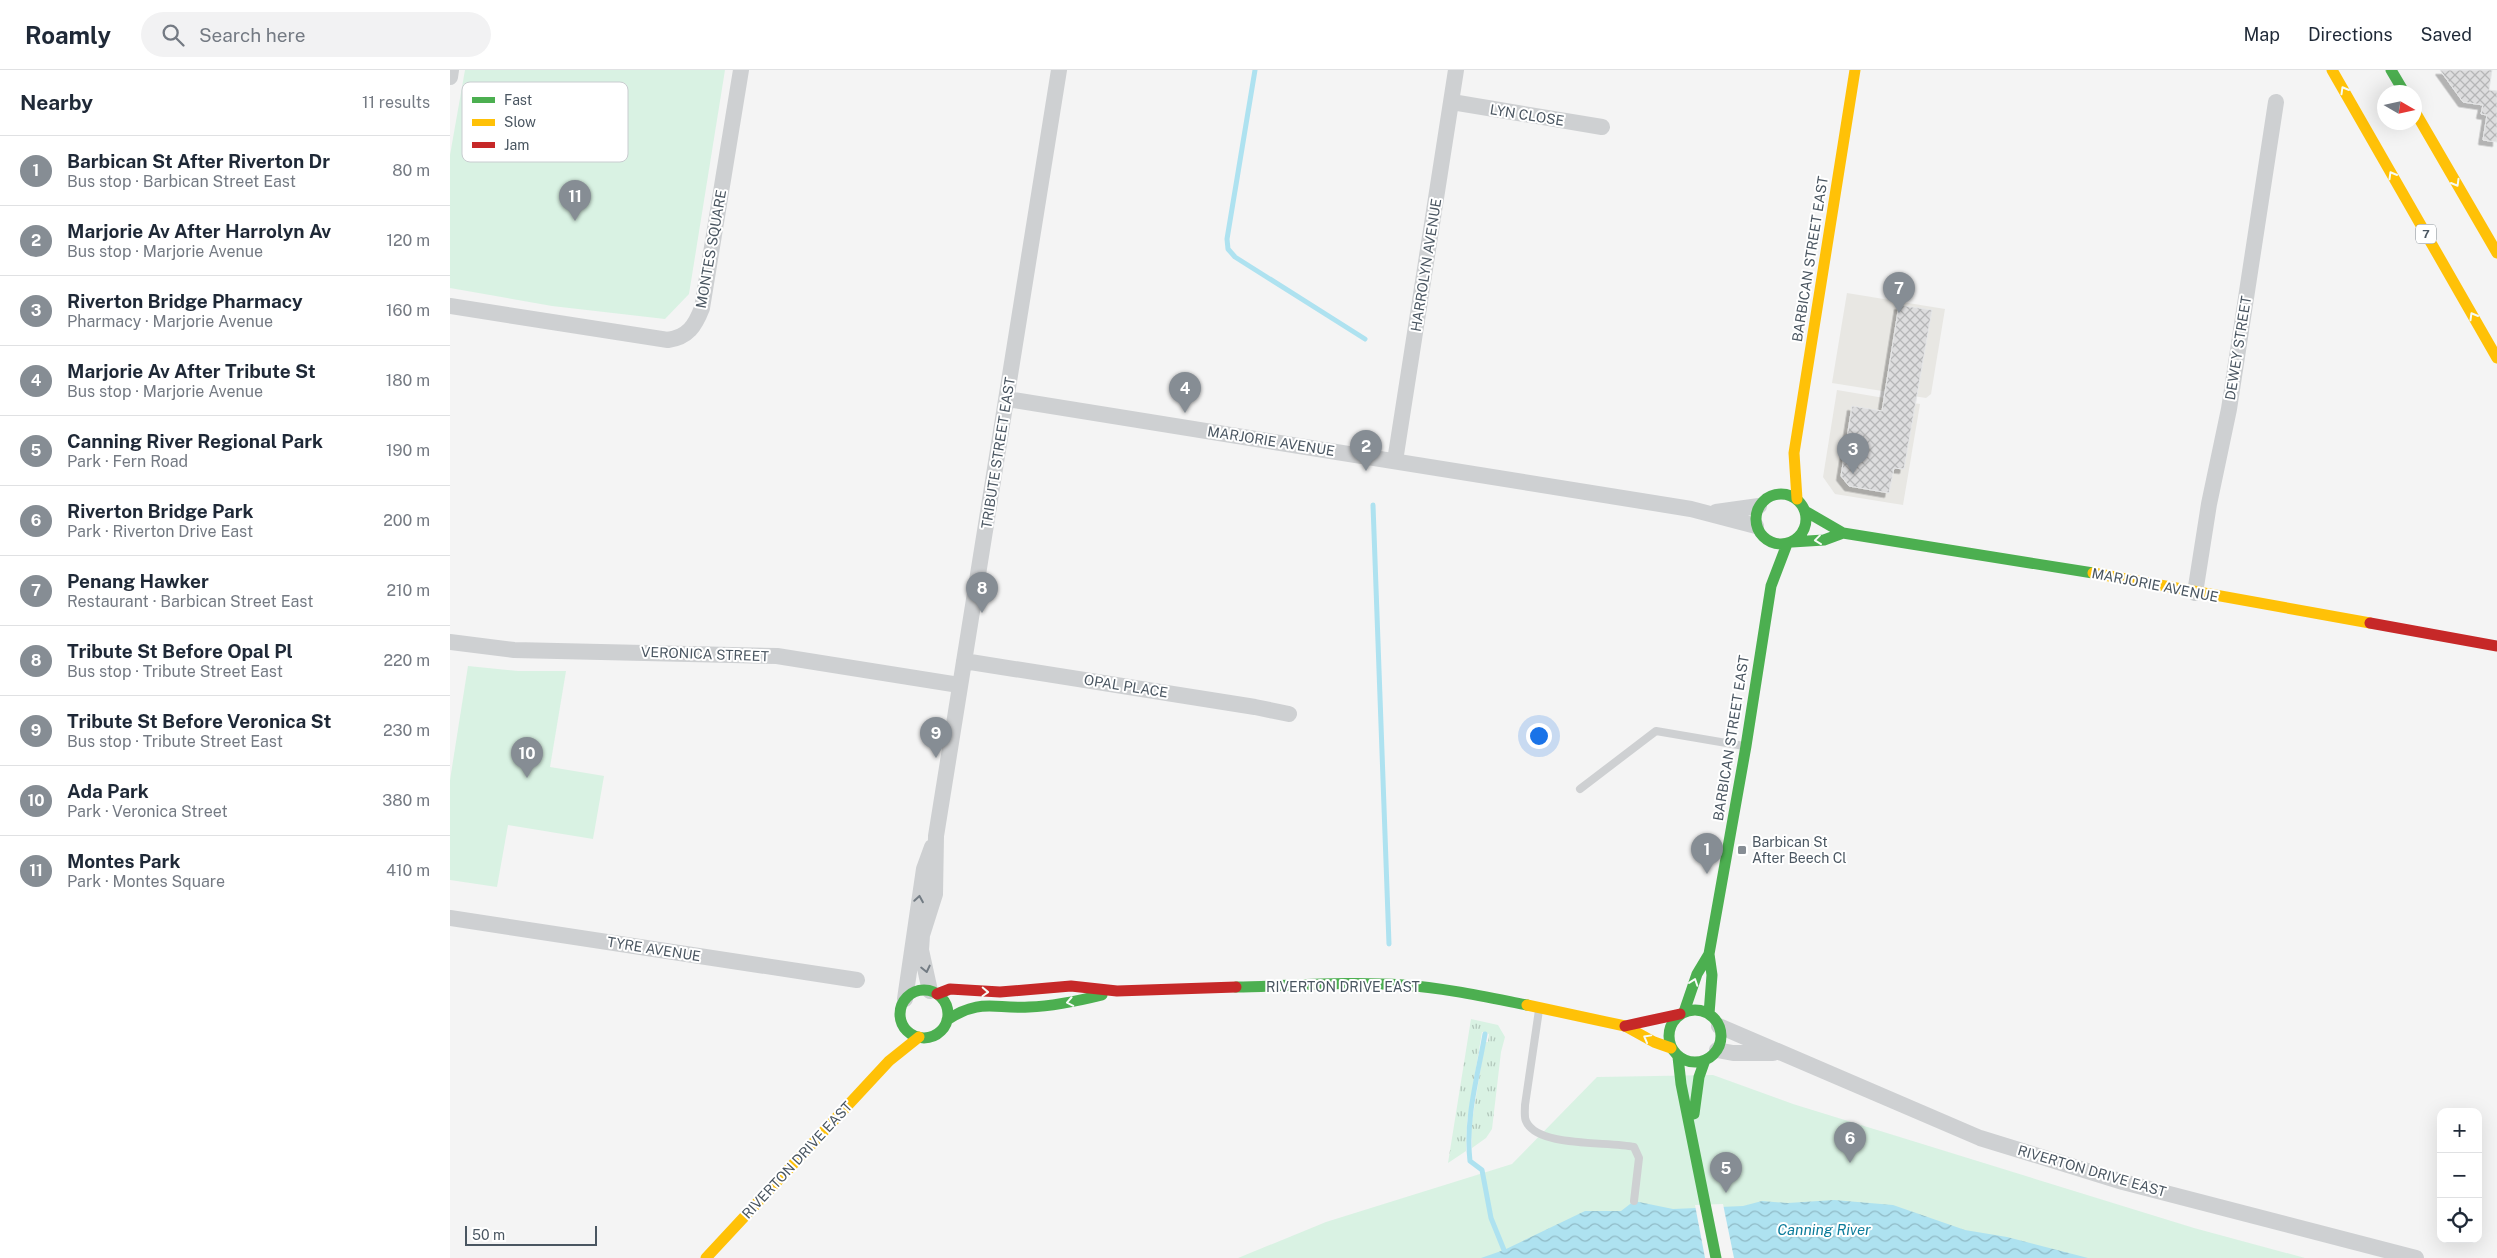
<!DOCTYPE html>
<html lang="en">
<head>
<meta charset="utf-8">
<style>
	body { margin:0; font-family:"Public Sans",sans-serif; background:#f2f2f3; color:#1f2937 }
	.controls { position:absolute; right:15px; bottom:15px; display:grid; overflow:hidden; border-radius:10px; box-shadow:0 5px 20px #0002 }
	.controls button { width:45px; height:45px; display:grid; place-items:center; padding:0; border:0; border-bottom:1px solid #e0e1e3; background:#fff; color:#1f2937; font:25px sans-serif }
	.compass { position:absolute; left:1927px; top:15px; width:45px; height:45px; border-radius:50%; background:#fff; box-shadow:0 5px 20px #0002; rotate:99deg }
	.scale { position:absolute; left:15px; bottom:12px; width:132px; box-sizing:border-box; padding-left:5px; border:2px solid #4a5661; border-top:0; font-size:14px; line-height:18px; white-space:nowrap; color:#4a5661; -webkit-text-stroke:4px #fff; paint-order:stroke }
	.you { position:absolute; left:1088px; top:665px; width:18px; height:18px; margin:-12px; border:4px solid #fff; border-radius:50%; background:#1a73e8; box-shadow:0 0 0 8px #1a73e833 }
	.badge { display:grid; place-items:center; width:32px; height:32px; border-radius:50%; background:#868d94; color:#fff; font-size:16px; font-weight:700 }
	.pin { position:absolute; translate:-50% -41px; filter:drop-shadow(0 1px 2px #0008) }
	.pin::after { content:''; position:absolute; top:26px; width:18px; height:15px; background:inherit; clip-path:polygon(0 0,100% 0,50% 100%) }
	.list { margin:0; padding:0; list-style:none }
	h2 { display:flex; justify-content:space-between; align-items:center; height:65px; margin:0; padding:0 20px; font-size:21px }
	h2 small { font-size:16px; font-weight:400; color:#747a83 }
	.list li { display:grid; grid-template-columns:32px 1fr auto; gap:15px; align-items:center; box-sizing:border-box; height:70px; padding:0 20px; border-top:1px solid #e0e1e3 }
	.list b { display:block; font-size:19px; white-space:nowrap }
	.list p { margin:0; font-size:16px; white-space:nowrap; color:#747a83 }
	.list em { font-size:16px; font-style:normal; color:#747a83 }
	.icon { flex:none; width:28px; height:28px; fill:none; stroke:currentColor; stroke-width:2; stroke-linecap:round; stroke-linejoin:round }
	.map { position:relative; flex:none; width:2047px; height:1188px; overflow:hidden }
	header { display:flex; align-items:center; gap:30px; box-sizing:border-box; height:70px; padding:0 25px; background:#fff; border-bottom:1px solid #e0e1e3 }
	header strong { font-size:24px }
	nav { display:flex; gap:28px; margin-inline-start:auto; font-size:18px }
	.search { width:350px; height:45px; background:#f2f2f3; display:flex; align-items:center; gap:12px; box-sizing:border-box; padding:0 18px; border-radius:28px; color:#747a83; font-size:19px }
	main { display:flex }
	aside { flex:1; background:#fff }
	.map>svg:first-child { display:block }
	.commercial { fill:#e8e7e3 }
	.grass { fill:url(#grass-tufts) }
	.park { fill:#d9f2e3 }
	.water { fill:url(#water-waves) }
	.pier { fill:#f4f4f4 }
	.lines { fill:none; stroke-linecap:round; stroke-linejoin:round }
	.stream { stroke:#aee2f0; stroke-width:5 }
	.building { fill:url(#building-cross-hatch); stroke:#e5e6e7; filter:url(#shadow) }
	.lane { stroke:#ced0d2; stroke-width:8 }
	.street { stroke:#ced0d2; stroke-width:16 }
	.fast { stroke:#4caf50; stroke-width:11 }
	.slow { stroke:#ffc107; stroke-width:11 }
	.jam { stroke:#c62828; stroke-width:11 }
	.oneway { stroke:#f6fbf6 }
	.oneway2 { stroke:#727b83 }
	.poi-dot { fill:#868d94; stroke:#fff; stroke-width:2 }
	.labels { text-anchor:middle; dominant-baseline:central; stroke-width:4; stroke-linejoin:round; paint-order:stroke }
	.shield { fill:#fff; stroke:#808990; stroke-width:1 }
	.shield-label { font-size:12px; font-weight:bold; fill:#4a5661 }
	.street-label { font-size:14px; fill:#4a5661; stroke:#fff }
	.poi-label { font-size:14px; fill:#4a5661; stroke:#fff; text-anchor:start }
	.water-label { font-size:15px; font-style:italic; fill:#0c7c9b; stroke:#fff }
	.key { fill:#fff; stroke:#c9ccd0; stroke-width:1 }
	.key-label { font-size:14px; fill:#4a5661 }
</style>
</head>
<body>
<header>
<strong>Roamly</strong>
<div class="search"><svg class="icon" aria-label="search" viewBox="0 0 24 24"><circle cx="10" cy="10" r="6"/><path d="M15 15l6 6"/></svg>Search here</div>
<nav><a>Map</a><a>Directions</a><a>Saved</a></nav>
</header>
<main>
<aside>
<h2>Nearby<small>11 results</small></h2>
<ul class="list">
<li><span class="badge">1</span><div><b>Barbican St After Riverton Dr</b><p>Bus stop · Barbican Street East</p></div><em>80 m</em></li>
<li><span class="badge">2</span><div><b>Marjorie Av After Harrolyn Av</b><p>Bus stop · Marjorie Avenue</p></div><em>120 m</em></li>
<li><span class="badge">3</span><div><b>Riverton Bridge Pharmacy</b><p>Pharmacy · Marjorie Avenue</p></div><em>160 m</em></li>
<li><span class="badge">4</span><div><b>Marjorie Av After Tribute St</b><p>Bus stop · Marjorie Avenue</p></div><em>180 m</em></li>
<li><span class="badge">5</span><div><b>Canning River Regional Park</b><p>Park · Fern Road</p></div><em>190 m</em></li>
<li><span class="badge">6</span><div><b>Riverton Bridge Park</b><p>Park · Riverton Drive East</p></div><em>200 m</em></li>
<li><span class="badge">7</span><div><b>Penang Hawker</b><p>Restaurant · Barbican Street East</p></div><em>210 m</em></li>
<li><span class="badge">8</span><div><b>Tribute St Before Opal Pl</b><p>Bus stop · Tribute Street East</p></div><em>220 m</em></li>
<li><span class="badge">9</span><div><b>Tribute St Before Veronica St</b><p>Bus stop · Tribute Street East</p></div><em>230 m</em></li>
<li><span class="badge">10</span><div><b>Ada Park</b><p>Park · Veronica Street</p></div><em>380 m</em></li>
<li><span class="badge">11</span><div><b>Montes Park</b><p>Park · Montes Square</p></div><em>410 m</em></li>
</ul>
</aside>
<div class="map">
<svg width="2047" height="1188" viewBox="0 0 2047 1188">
	<defs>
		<pattern id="grass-tufts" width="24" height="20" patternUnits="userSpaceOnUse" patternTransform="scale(1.25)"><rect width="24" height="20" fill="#d9f2e3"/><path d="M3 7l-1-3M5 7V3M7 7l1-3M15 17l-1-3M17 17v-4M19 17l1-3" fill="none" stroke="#b2c7bb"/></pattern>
		<pattern id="water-waves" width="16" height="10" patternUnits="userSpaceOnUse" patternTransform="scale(1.25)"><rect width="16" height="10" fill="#aee2f0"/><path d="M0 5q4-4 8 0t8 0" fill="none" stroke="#90bac6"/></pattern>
		<pattern id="building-cross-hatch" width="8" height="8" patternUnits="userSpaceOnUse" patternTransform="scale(1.25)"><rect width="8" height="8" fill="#ddddde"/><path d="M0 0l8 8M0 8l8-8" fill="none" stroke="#b5b6b7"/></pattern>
		<filter id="shadow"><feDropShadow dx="-4.5" dy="4.5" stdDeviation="0" flood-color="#0004"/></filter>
	</defs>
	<rect width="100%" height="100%" fill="#f4f4f4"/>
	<path class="commercial" d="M1397,223L1495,239L1481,324L1476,328L1382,313Z
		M1387,320L1470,334L1453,435L1385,424L1373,407Z"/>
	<path class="grass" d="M1021,949L1048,955L1055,967L1051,982L1042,1059L1036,1068L1022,1078L1021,1057L1035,972H1038L1039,964L1032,962L1017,1052L1016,1081L998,1093Z"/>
	<path class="park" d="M15,0H275L239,224L215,249L102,236L0,218V85Z
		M18,596L68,601H116L100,697L154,706L143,769L58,755L47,817L0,810V710Z
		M1263,1005L1343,1034L1744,1158L1855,1188H788L876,1152L1062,1094L1147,1007Z"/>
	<path class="water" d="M1384,1130L1443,1135L1515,1160L1557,1167L1638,1188H1031L1054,1180L1135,1141H1171L1184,1131L1223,1139L1293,1136L1312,1131L1338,1133Z"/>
	<path class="pier" d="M1273,1134L1284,1188H1255L1245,1135Z"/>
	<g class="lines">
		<path class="stream" d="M805,0L777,169L778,179L785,187L915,269
			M923,435L939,874
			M1035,964C1028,1005 1015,1048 1020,1091L1032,1100L1041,1148L1054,1180"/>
	</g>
	<path class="building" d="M1990,0H2042L2039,20L2047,21V72L2033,70L2037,45L2031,44L2033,35L2013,32Z
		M1449,235L1482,240L1454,399L1444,398L1439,423L1399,416L1391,406L1402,336L1432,341Z"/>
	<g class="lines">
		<path class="lane" d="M1130,719L1206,661L1294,676
			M1089,940L1075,1035C1075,1040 1074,1047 1076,1051C1087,1078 1159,1071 1184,1077L1189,1088L1184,1131"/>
		<path class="street" d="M0,7L1,0
			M1002,32L1152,57
			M0,236L218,270C238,267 245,256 252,238L291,0
			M557,329L1241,439L1306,456
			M945,391L1006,0
			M1266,442L1309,436
			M1745,523L1759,434L1779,339L1826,32
			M0,572L64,580L327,586L509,615
			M514,591L805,637L839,644
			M0,848L407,910
			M480,921L471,880L472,865L485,824L486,766L609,0
			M455,929L474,799L482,777
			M1269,956L1530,1068L1673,1112L1966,1188
			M1267,980L1283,983H1323"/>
		<path class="fast" d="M1941,0L1954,22
			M1306 449a25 25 0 1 1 50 0a25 25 0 1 1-50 0Z
			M1355,441L1393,463L1643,503
			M1342,472L1374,470L1393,463
			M786,917C842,916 898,911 953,915C995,918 1036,927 1077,935
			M450 944a24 24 0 1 1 48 0a24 24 0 1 1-48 0Z
			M1219 966a26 26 0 1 1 52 0a26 26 0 1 1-52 0Z
			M1234,942L1247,904L1259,884
			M1259,944L1262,905L1259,884L1296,676L1321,516L1337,474
			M497,950C530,928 543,939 579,937C604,936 628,931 652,925
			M1228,987L1231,1014L1266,1188
			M1244,1044L1249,1007L1255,990"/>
		<path class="slow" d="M1882,0L2047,288
			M1964,40L2047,183
			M1347,429L1344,383L1405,0
			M1643,503L1920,553
			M1077,935L1175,956L1204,972L1221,978
			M256,1188L439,991L469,967"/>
		<path class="jam" d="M1920,553L2047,576
			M487,924L500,919L550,922L621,916L667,921L786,917
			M1175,956L1230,944"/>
	</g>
	<defs><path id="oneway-chevron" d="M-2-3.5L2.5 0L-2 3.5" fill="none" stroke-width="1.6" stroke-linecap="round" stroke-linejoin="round" transform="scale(1.25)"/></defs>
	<g class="oneway">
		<use href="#oneway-chevron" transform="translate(1894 20) rotate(-120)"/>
		<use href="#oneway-chevron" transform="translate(1942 105) rotate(-120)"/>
		<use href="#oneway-chevron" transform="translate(2006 113) rotate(60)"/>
		<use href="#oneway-chevron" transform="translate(2023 246) rotate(-120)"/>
		<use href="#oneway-chevron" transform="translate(1368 470) rotate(173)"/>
		<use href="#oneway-chevron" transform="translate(1244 912) rotate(-71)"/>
		<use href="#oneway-chevron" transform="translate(535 922) rotate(2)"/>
		<use href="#oneway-chevron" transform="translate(620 932) rotate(169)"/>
		<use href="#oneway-chevron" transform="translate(1197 968) rotate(-151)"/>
	</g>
	<g class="oneway2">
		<use href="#oneway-chevron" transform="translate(469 829) rotate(-81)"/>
		<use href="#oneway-chevron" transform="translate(476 899) rotate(77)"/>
	</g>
	<rect class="poi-dot" x="1287" y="775" width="10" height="10" rx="2.5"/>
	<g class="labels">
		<rect class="shield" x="1966" y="154.5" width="20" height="19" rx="4"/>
		<g class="shield-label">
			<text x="1976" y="164">7</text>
		</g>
		<g class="street-label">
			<text transform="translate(1077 45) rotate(9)">LYN CLOSE</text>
			<text transform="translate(261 179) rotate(-80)">MONTES SQUARE</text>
			<text transform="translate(1360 189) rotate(-81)">BARBICAN STREET EAST</text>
			<text transform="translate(976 195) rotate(-81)">HARROLYN AVENUE</text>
			<text transform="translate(1788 278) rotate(-81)">DEWEY STREET</text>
			<text transform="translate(821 371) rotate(9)">MARJORIE AVENUE</text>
			<text transform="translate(548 383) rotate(-81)">TRIBUTE STREET EAST</text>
			<text transform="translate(1705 515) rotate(11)">MARJORIE AVENUE</text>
			<text transform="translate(255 584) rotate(2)">VERONICA STREET</text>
			<text transform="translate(676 616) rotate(9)">OPAL PLACE</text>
			<text transform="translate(1281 668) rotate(-81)">BARBICAN STREET EAST</text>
			<text transform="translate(204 879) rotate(9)">TYRE AVENUE</text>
			<text x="893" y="917">RIVERTON DRIVE EAST</text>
			<text transform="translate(347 1090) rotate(-47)">RIVERTON DRIVE EAST</text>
			<text transform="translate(1642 1101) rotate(16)">RIVERTON DRIVE EAST</text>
		</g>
		<g class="poi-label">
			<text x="1302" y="772">Barbican St<tspan x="1302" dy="16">After Beech Cl</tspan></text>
		</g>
		<g class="water-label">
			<text x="1374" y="1159">Canning River</text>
		</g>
	</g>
	<rect x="12" y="12" width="166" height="80" rx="8" class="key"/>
	<rect x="22" y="27" width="23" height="6" fill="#4caf50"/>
	<rect x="22" y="49" width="23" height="7" fill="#ffc107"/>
	<rect x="22" y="72" width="23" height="6" fill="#c62828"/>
	<g class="key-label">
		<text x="54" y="35">Fast</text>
		<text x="54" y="57">Slow</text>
		<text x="54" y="80">Jam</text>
	</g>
</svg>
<div class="controls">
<button>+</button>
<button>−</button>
<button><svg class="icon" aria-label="locate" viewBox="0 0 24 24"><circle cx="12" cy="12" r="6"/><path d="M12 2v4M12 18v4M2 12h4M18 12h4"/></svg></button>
</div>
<svg class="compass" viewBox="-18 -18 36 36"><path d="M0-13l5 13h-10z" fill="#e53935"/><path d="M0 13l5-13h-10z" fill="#747a83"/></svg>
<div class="scale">50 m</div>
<div class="you"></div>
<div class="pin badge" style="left:1257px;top:804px">1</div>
<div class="pin badge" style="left:916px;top:401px">2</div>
<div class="pin badge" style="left:1403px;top:404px">3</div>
<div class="pin badge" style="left:735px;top:343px">4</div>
<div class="pin badge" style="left:1276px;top:1123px">5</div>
<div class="pin badge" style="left:1400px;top:1093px">6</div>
<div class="pin badge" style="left:1449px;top:243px">7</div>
<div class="pin badge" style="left:532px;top:543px">8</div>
<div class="pin badge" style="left:486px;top:688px">9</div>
<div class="pin badge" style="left:77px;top:708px">10</div>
<div class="pin badge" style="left:125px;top:151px">11</div>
</div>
</main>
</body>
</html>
